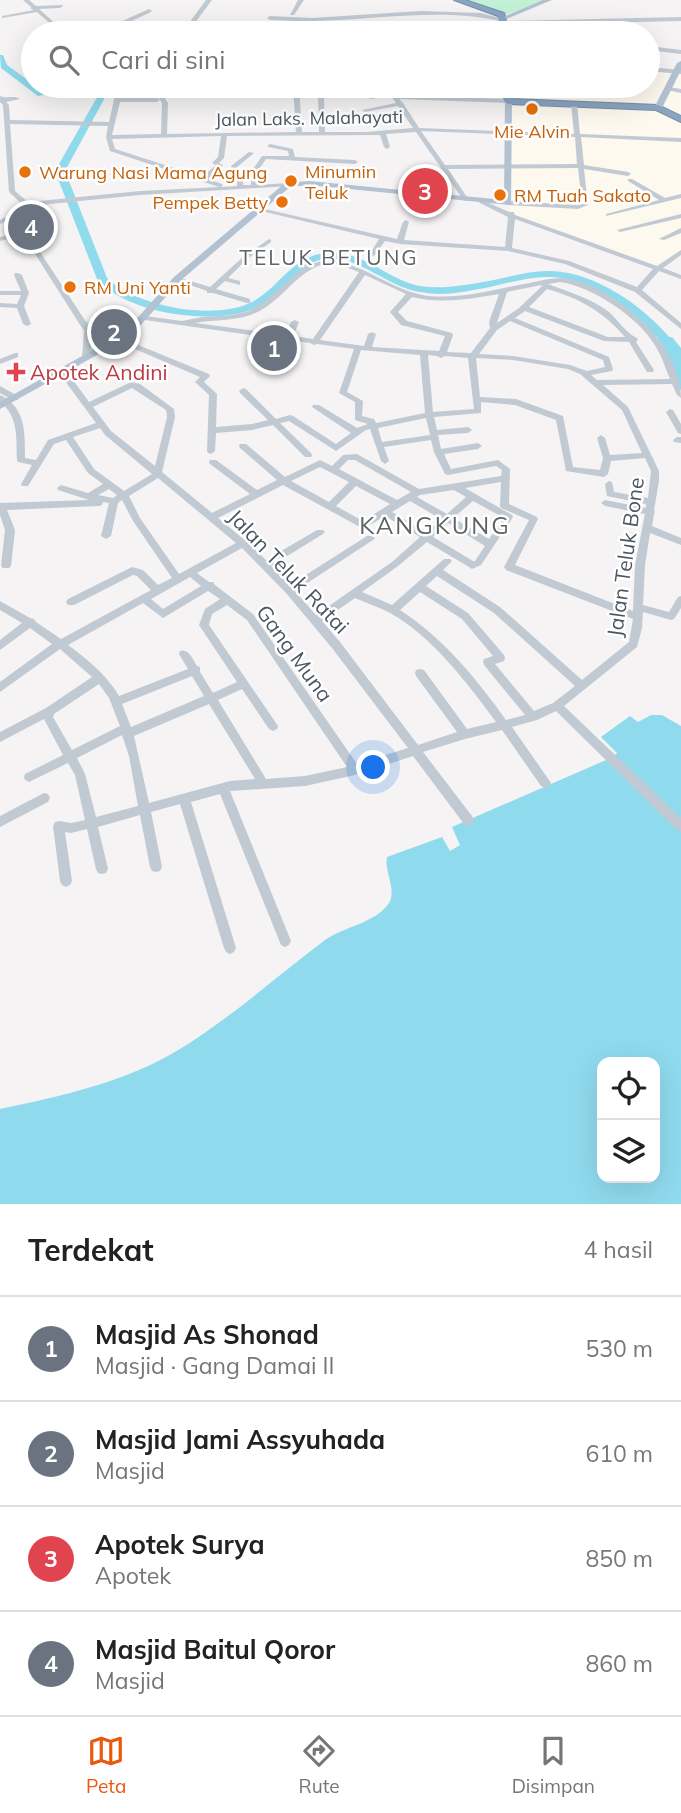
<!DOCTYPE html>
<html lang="id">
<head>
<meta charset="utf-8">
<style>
	body { margin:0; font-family:Mulish,sans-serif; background:#f2f2f2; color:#222 }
	.controls { position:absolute; right:21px; bottom:21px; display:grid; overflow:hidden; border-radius:14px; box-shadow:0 7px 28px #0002 }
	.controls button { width:63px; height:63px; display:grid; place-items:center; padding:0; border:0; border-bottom:2px solid #e0e0e0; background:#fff; color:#222; font:35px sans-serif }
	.you { position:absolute; left:374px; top:768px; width:24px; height:24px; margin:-18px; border:5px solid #fff; border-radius:50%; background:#1a73e8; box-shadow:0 0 0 10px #1a73e833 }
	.badge { display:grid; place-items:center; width:46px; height:46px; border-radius:50%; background:#ea580c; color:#fff; font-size:23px; font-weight:700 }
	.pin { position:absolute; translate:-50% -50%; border:4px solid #fff; box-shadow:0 2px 7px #0006 }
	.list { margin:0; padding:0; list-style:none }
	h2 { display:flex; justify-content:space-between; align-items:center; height:91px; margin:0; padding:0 28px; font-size:30px }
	h2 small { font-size:23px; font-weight:400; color:#767676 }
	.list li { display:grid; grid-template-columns:46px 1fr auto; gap:21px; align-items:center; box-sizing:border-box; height:105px; padding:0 28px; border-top:2px solid #e0e0e0 }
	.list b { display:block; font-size:26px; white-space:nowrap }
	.list p { margin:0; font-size:23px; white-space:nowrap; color:#767676 }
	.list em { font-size:23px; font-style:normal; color:#767676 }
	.icon { flex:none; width:38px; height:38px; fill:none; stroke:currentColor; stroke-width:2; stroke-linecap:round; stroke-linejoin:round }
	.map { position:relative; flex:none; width:681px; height:1204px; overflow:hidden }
	.search { position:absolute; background:#fff; box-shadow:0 7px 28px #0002; left:21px; right:21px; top:21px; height:77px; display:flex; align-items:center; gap:18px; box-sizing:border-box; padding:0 24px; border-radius:38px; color:#767676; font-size:26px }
	.sheet { height:511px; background:#fff }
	nav { display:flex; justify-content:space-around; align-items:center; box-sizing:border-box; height:98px; border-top:2px solid #e0e0e0; background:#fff; font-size:19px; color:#767676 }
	nav a { display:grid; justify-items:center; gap:4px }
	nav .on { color:#ea580c }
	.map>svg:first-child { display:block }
	.commercial { fill:#fdf9ef }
	.green { fill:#c3f1d5 }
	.water { fill:#90daee; fill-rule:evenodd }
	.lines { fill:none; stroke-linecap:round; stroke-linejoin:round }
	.river { fill:#90daee; fill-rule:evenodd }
	.highway-casing { stroke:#7690ad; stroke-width:2 }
	.minor { fill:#c1cad2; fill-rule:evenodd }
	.major { fill:#b3c2d1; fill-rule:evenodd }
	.highway { fill:#8ba5c1; fill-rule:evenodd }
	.food-dot { fill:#e8710a; stroke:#fff; stroke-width:2.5 }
	.health-dot { fill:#e0444e; stroke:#fff; stroke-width:2.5 }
	.labels { text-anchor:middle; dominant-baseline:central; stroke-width:5; stroke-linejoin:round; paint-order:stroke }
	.far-street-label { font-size:18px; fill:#4a5661; stroke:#fff }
	.far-food-label { font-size:18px; fill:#c56008; stroke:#fff; text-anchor:start }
	.far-quarter-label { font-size:21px; letter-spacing:2px; fill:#5f6368; stroke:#fff }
	.health-label { font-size:21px; fill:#be3a42; stroke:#fff; text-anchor:start }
	.street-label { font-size:21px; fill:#4a5661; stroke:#fff }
	.quarter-label { font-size:24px; letter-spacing:2px; fill:#5f6368; stroke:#fff }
</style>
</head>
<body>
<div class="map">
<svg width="681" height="1204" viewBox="0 0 681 1204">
	<rect width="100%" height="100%" fill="#f5f3f3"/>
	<path class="commercial" d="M648,70L681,72V252L657,269L512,216L508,203L507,86H648Z"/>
	<path class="green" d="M464,0H547L505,15Z
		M140,319L128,333L87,356L85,321Z"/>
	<path class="water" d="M672,337L681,348V391L657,339Z
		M651,715H662L681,726V1204H0V1109C62,1096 126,1082 180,1049C232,1017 277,976 325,940C343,927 376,923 389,903C397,890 384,871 387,857L442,837L450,851L460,845L452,827L613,757L617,753L601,737L630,716L638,722ZM602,1062H655V1178H602Z"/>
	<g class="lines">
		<path class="river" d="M0,55H3L7,65L43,91L73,86H103L108,92L65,171L107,278C136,307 215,321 252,302C280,287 292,256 326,253C362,249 387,280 420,286C445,290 470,284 494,280C513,276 533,270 552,271C596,273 642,305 670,338L668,340H660C630,313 595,279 552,277C532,276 513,282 494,286C470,291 444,297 420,292C387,287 359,255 325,259C297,263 285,292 262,305C221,328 127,315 97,279L55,171L100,92L98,89L86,88L38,96L1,68Z"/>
		<defs>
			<path id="highway" d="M454,0H465L504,13L510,33H502L498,16Z
				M504,86H512V99L658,105L681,116V122L656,110L508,104L504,101Z"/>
		</defs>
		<use href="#highway" class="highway-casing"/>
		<path class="minor" d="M23,0H29L36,6L62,5L63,6L60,8L39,9L66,33H61L37,12L2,18V16L34,10L31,9V7Z
			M206,0H212L194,24L279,31L282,33H265L172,25L157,33L117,28L103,33H96L149,9L152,11L151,12L123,25L155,30L171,21L189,23Z
			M298,0H304L294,15H290Z
			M421,11L481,13L507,20V21L681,17V21L506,25L504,22C442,7 377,20 314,21C299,22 284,20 270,20L267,18L270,16L312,18Z
			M257,21L357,31L360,33H344L255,24V22Z
			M648,46L681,50V54L648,50Z
			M648,67L681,70V74L648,71Z
			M117,86H123L120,98H157L160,100L157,102H120L112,135L161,134L162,103L157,95L158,94L234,90L236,91V93L164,97L168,103L167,134L296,132L293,86H299L302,132H319L318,96L321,94L324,96L325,132H366L413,128L398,106L365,112L362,110L396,103L391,96L370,99L367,97L389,93L384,86H390L396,95L508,99L511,101L508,103L399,99L403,103L419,128L574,134L571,104L574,102L577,104L580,134L681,138V142L581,137L584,165L628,172L631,174L628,176L584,169L588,205L578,209L508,205L505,203L508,201L578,205L582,204L578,168L448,169L469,200L464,201L416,132L386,134L390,147L387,149L384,147L380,135L227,136L224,158L219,163L223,165L208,179L222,184L223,185L221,187L237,186L238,174L233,173L231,166L249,152L254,153L237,167L238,170L244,172L243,185H251V172L262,156H289L288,151L268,147V145L270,144L293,149L295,157L355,160L358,162L355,164L266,159L257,172V185L288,183L291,185L290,186L140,195L40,205L17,217L92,331L90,358L86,360L82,358L84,331L23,235L0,241V237L20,232L13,219L0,224V220L25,207L9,192L3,105L0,102V96C6,99 14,95 20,99L6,102L9,105L10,120L109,122ZM10,124L108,126L106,137L110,151L219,187L140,191L39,201L30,204L15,191ZM421,131L575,137L577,164L445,165ZM221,136L218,157L212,163L216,165L202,177L115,149L112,139Z
			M669,87L681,89V93L667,90L666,89Z
			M628,179H632L665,198L681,194V198L606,216V214L659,200L628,181Z
			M482,200L509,212H514L515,215L657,266L681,250V255L663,268L681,275V279L659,271L642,290L681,323V329L635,292L565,264L508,251L400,244L385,241L375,255L373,256L370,254L379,239L257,210L260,208L397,239L403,222L406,220L409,222L404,240L505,247L508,217L480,203L479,202ZM515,219L653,269L637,287L569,261L512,248Z
			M681,214V218L620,232L617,230Z
			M681,228V233L664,240L659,239Z
			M269,239L271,240V242L247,259L228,278L240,281V285L225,281L216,289L250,299V303H247L213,293H207V291L173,279L177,277L210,287L243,257Z
			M324,260C364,261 391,292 429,296C461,299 493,290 524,284C536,282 549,278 561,278C592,278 641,314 658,339C670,354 681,378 681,398L677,395L672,384L603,385L628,407L659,471V481L654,510L655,512L654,514L652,526L681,538V545L650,533L645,565L643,605L669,612L678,597L681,596V608L674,619L671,620L643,612L642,628L637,647L564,706L681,818V831L677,830L556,711L537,720L512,727L549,780L551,783L549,786L545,788L541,786L502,730L465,739L423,752L472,816L474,820L472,824L468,825L464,824L413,756L355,775L305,786L230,791L291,941L289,945L285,947L281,945L220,794L191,802L236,948L234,952L230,954L226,952L224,948L180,804L151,812L162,867L160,871L156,872L152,871L150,867L140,815L98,827L108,869L106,873L102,874L98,873L96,869L87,829L71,833L65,832L72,881L70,885L66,887L62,885L60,881L53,826L55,822L59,821L71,823L85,820L75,775L68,763L33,780L29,782L25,780L24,777L25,774L63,755L44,719L0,742V732L46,708L92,677L60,649L0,692V682L52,644L30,628L0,650V640L22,623L0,610V601L30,618L34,619L36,622L61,639L151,590L137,576L133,575L74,605H68L66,602L68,599L132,567L143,570L158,585L172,578L133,521L122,500L118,503L111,536L106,539L101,536L109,503L103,502L102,505L99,506L7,510L15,530L11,566L9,568H3L1,566L5,530L0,515V503L89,500L58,490L57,488L61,485L88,493L103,484L88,473L66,440L54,444L28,486H22L21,484L32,465L18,462L17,460C16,439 19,416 0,402V395C26,407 25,433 25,458L36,460L48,440L96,423L59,373V369H65L89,402L131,382L140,384L174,409L175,417L162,472L212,513L250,494L210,464L209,462L210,460H216L257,490L277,480L240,448L239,446L240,444H246L285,477L320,460L332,466L343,455L357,454L419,489L501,476L502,470L496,466L448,475L445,474L434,452L431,440L384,447L389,461L385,464L381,461L370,429L366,430L336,451L289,421L280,423L311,453L312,455L311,457H305L273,425L252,430L216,433L215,451L211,454L208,453L207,451L209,395L195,382L200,377L114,340L118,338H121L209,374L210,376L204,382L217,394L216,427L252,424L268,420L240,393L239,391L243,388L246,389L276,419L290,415L293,416L336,444L351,433L312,407L313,405H319L357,428L368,424L355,420V402L339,393L354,349L317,344L314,345L310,343L278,339L270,353H267L263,351L271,338L145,320L141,318L145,316L182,321L202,317L232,315L249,311L265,301L304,267ZM324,264H337L359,272L313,339L293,336L299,322L295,320L291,322L286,335L195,323C218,319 243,322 263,309C285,296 298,271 324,264ZM365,275L406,294L390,312L401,325L445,336L439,351L372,347L376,334L372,332L368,334L364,346L320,340ZM560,282C591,286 638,317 654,344C661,354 665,367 670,379L597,380L591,375L612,371L613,369L609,357L515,318L525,311L604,341L629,342L647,372H653L654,370L636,342L638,340L637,338C626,333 618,320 609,312C590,298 569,292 548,284ZM541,285L542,286L519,308L497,323L507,292ZM547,289C579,298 604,312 625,337H608L529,307ZM499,294L489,322L490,328L471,353L447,352L453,335L452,333L407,321L398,312L412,297C441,304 470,299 499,294ZM510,321L603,360L605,367L587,371L570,365L513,356L479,354L497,330ZM361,350L420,355L425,413L376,423L374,419L362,416L363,401L347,392ZM428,355L437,356L441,358L445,356L468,358L474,409L433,412ZM476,358L513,360L568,369L580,374L622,410L642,453L610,455L605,438L601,435L597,438L603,458L600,470L573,467L563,416L516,399L480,397ZM132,388L166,410L167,417L155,466L111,431L93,407ZM481,402L515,405L556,420L566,471L604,477L608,474L611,461L645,458L651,471L648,498L614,492L612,482L609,481L605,484L607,496L646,504V508L605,500L601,503L605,506L645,514L635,565L633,611L515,565L538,519L537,517L509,504L510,469L498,460L451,469L444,454L478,449L482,446L478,443L441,449L438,435L468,433L472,430L468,427L437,430L434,417L481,413ZM426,418L430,435L382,442L378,428ZM100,428L105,435L152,474L124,491L94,469L73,437ZM348,460H355L411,492L397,500L339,469ZM320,467L349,482L329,502L291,481ZM158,478L236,543L179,574L140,518L129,496ZM501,482L500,506L501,508L529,520L504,567L506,570L633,619L629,642L582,680L500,607L443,570L452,561L450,559H444L392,605L362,592L398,566L427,542L469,567L472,569L481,565L513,517L512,515L465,488ZM283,485L360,527H366L385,516L420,537L392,562L316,615L295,591L373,540L375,538L373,536H367L290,585L271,566L323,534L325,532L323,530H317L266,560L246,541L218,518ZM356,486L390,504L363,521L336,506ZM109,489L117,495L113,498L98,495ZM454,490L466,497L447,514L417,497L420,495ZM410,501L441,519L426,532L392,512ZM473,501L504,518L489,539L453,518ZM448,523L485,546L475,561H473L433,537ZM242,548L286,593L332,648L408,748L357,764L253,614L215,585L213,582H209L197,573ZM437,576L494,613L575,686L553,703L534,711L495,664L504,661L505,658L504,655L468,613L426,586ZM190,577L201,586L163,609L151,599ZM208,591L220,599L205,609L199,625L237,682L213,693L200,672V667L197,666C193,660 189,648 180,651L179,654L188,669L119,696C107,675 87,659 68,645L143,603L163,618ZM420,592L462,619L493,656L484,659L483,662L484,665L525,715L506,720C476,678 443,638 400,610ZM355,598C366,603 379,607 390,613C432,636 468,684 496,722L467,729L424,670L420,669L416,670L415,673L416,676L457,732L418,745L340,642L322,621ZM227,605L247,620L347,767L305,776L266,779L218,700L242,689L269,729L273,731L277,729L278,726L209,625L212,614ZM192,676L204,696L131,727L122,704ZM99,684L109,698L120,726L72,750L53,717L54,714ZM209,704L255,779L230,781L149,803L134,736ZM122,735L129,756L138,806L96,817L85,774L77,758Z
			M15,273H18L22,275L29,293L24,306L31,324L27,326L23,324L17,308L0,307V303L17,304L21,295H0V291H21L14,275Z
			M15,353H18V357L0,364V359Z
			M0,386L18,396V400H12L0,393Z
			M670,409L673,410L681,424V434L678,433L666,412Z
			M677,437H681V443L674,442L673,440Z
			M44,793L48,794L50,798L48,802L0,827V816Z"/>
		<path class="major" d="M543,0H552L506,19L501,18Z
			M681,61V70L662,108L655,110L654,108L677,63Z
			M505,99L512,101L511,205L309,185L290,187L180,281L131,336L0,409V402L125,332L174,277L285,183L309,181L504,200Z"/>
		<use href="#highway" class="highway"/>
	</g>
	<g class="food-dot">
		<circle cx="532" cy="109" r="7"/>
		<circle cx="25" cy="172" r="7"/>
		<circle cx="291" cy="181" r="7"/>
		<circle cx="500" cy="195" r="7"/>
		<circle cx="282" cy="202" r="7"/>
		<circle cx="70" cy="287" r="7"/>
	</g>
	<path class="health-dot" d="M12.5 361.5h7v7h7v7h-7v7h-7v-7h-7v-7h7z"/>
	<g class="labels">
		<g class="far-street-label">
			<text transform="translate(309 118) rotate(-1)">Jalan Laks. Malahayati</text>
		</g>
		<g class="far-food-label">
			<text x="532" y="131" text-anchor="middle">Mie Alvin</text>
			<text x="305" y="171">Minumin<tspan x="305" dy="21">Teluk</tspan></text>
			<text x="39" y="172">Warung Nasi Mama Agung</text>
			<text x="514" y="195">RM Tuah Sakato</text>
			<text x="268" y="202" text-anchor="end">Pempek Betty</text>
			<text x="84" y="287">RM Uni Yanti</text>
		</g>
		<g class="far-quarter-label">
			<text x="329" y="257">TELUK BETUNG</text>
		</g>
		<g class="health-label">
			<text x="30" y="372">Apotek Andini</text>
		</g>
		<g class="street-label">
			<text transform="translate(625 557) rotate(-82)">Jalan Teluk Bone</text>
			<text transform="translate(289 571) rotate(46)">Jalan Teluk Ratai</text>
			<text transform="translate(295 653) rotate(54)">Gang Muna</text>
		</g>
		<g class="quarter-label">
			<text x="435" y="525">KANGKUNG</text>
		</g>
	</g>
</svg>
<div class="controls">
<button><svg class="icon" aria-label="locate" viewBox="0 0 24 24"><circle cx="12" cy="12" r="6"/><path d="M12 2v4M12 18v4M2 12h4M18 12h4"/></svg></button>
<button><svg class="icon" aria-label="layers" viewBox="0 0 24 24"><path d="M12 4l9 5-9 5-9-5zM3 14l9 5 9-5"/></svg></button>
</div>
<div class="you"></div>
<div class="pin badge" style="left:274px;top:348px;background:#6b7280">1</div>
<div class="pin badge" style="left:114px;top:332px;background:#6b7280">2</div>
<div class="pin badge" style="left:425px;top:191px;background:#e0444e">3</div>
<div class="pin badge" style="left:31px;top:227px;background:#6b7280">4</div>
<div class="search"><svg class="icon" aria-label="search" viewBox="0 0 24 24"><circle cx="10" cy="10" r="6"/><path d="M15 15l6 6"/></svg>Cari di sini</div>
</div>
<section class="sheet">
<h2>Terdekat<small>4 hasil</small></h2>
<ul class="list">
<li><span class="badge" style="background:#6b7280">1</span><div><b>Masjid As Shonad</b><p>Masjid · Gang Damai II</p></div><em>530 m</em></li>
<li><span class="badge" style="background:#6b7280">2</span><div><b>Masjid Jami Assyuhada</b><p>Masjid</p></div><em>610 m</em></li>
<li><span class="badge" style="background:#e0444e">3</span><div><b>Apotek Surya</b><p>Apotek</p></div><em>850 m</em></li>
<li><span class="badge" style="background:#6b7280">4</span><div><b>Masjid Baitul Qoror</b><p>Masjid</p></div><em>860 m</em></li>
</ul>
</section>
<nav>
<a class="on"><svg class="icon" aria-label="map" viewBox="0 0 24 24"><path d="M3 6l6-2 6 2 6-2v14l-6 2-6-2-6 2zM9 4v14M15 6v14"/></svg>Peta</a>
<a><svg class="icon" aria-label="directions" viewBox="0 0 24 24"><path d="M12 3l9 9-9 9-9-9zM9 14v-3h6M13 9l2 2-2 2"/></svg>Rute</a>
<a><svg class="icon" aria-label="saved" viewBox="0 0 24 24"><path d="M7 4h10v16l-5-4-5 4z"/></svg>Disimpan</a>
</nav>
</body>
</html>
